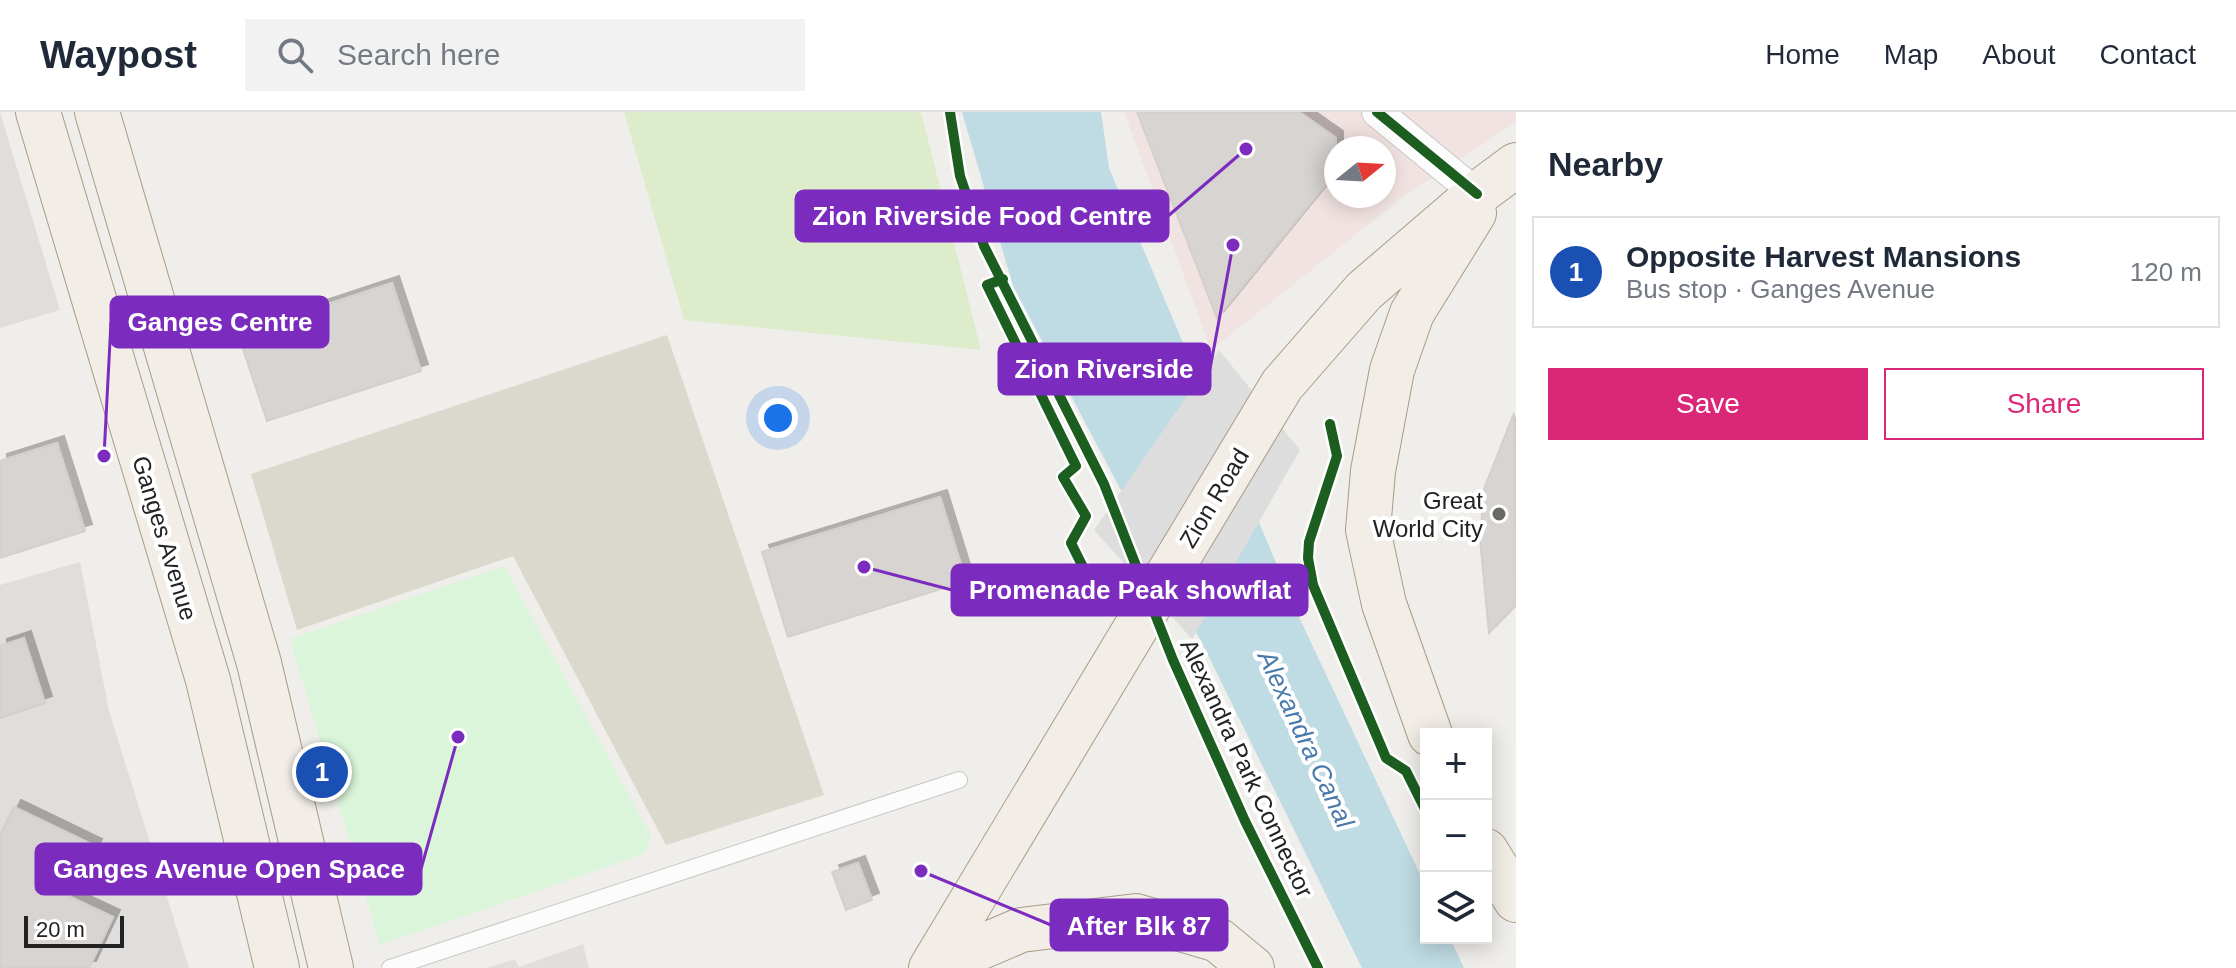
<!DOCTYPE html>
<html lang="en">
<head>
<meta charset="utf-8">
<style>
	body { margin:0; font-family:Arial,sans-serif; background:#f2f2f3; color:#1f2937 }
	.controls { position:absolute; right:24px; bottom:24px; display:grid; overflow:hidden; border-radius:0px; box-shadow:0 4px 20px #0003 }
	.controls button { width:72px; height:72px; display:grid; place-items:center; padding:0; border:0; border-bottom:2px solid #e0e1e3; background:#fff; color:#1f2937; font:40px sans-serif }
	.compass { position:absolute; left:1324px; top:24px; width:72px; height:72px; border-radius:50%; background:#fff; box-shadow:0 4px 20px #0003; rotate:72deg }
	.scale { position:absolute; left:24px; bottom:20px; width:100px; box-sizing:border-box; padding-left:8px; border:4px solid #222; border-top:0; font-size:22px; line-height:28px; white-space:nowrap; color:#222; -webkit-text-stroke:6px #fff; paint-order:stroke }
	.you { position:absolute; left:778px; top:306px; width:28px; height:28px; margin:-20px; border:6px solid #fff; border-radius:50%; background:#1a73e8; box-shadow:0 0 0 12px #1a73e833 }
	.badge { display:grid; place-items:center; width:52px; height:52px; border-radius:50%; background:#db2777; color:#fff; font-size:26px; font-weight:700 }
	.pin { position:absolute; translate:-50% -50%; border:4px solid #fff; box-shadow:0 2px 8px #0006 }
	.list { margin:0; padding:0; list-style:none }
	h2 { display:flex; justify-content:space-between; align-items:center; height:104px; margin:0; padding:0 32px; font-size:34px }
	h2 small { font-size:26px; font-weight:400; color:#747a83 }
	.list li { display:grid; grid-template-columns:52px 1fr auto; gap:24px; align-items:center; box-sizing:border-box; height:112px; margin:0 16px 16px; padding:0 16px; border:2px solid #e0e1e3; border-radius:0px }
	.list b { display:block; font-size:30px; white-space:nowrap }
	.list p { margin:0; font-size:26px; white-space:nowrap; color:#747a83 }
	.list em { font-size:26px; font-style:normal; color:#747a83 }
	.actions { display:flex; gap:16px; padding:24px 32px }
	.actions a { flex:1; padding:18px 0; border:2px solid #db2777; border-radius:0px; text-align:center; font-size:28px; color:#db2777 }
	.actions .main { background:#db2777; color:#fff }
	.icon { flex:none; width:44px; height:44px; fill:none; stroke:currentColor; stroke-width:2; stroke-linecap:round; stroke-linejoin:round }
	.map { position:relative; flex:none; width:1516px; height:856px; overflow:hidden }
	header { display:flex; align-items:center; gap:48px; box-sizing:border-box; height:112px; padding:0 40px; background:#fff; border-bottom:2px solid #e0e1e3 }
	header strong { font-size:38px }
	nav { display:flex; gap:44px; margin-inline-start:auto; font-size:28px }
	.search { width:560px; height:72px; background:#f2f2f3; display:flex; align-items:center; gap:20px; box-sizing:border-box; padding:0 28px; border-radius:0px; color:#747a83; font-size:30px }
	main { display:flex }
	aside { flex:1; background:#fff }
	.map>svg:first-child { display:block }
	.residential { fill:#dfdedc }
	.commercial { fill:#f1e3e1; fill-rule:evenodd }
	.construction { fill:#d9d9cd }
	.grass { fill:#ddeccb }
	.park { fill:#daf5da }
	.parking { fill:#e0dfde }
	.water { fill:#bfdbe3 }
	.pier { fill:#dedddd }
	.building { fill:#d7d4d2; stroke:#d3d0cc; stroke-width:2; filter:url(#shadow) }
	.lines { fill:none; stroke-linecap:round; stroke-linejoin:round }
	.service-casing { stroke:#c9c8c7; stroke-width:18 }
	.minor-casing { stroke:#c9c8c7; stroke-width:32 }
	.primary-casing { stroke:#a79c86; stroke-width:46 }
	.service { stroke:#fdfcfc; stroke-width:16 }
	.minor { stroke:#fdfcfc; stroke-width:30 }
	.primary { stroke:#f3ede7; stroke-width:44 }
	.cycleway-casing { stroke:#fff; stroke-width:15 }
	.cycleway { stroke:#1b5e20; stroke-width:10 }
	.poi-dot { fill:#6a6968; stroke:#fff; stroke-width:3 }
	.labels { text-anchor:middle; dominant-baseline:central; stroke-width:8; stroke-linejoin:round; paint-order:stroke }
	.street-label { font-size:24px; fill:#222; stroke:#fff }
	.poi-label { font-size:24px; fill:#222; stroke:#fff; text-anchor:end }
	.water-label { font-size:26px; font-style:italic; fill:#4a7aab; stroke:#fff }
	.leader { fill:none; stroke:#7b2cbf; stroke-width:3 }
	.callout-dot { fill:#7b2cbf; stroke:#fff; stroke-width:3 }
	.callout { fill:#7b2cbf; stroke:#7b2cbf; stroke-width:3 }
	.callout-label { font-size:26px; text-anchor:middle; font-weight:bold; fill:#fff }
</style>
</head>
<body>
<header>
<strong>Waypost</strong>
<div class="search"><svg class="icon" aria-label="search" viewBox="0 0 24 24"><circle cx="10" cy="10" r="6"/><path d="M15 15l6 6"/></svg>Search here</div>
<nav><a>Home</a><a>Map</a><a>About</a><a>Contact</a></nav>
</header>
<main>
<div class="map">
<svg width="1516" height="856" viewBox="0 0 1516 856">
	<defs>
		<filter id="shadow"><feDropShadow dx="7" dy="-7" stdDeviation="0" flood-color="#0004"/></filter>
	</defs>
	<rect width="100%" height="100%" fill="#f0eeeb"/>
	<path class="residential" d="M0,0L60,198L0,216Z
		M80,450L109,599L189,856H0V473Z"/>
	<path class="commercial" d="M1124,0H1516V10L1398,89L1211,238ZM1336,36H1384V84H1336Z"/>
	<path class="construction" d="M667,223L824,683L666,733L513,444L297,518L251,362Z"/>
	<path class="grass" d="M624,0H921L981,238L684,208Z"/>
	<path class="park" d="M504,454L651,724L644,742L380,833L290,527Z"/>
	<path class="parking" d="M583,832L589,856H487L515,847L519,855Z"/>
	<path class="water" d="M962,0H1101L1109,56L1299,505L1426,775V826H1450L1464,856H1362L1205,537L1013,174Z"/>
	<path class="pier" d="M1219,238L1300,338L1192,527L1094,418Z"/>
	<path class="building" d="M1137,0H1299L1336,26V60L1217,206Z
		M392,171L421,259L267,309L238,222Z
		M1514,301L1516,493L1489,521L1480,427L1484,377Z
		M57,331L85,419L0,446V349Z
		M940,385L966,469L788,525L762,440Z
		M24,526L45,591L0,606V534Z
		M14,695L95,734L70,785L113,805L89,856H0V723Z
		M858,751L872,788L846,798L832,760Z"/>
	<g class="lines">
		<defs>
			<path id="service" d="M390,856L959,668"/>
			<path id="minor" d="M1377,0L1477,82"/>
			<path id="primary" d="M38,0L208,568L277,856
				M97,0L259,551L331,856
				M1430,622L1384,492L1368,418L1373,359L1392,258L1412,201L1474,101
				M1486,739L1516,788
				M931,856L1282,273L1364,179L1477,82L1516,53
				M932,856L1021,818L1136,804L1218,828L1252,856"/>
		</defs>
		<use href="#service" class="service-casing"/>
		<use href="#minor" class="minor-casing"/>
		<use href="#primary" class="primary-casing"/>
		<use href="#service" class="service"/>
		<use href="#minor" class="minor"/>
		<use href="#primary" class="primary"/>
		<defs>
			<path id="cycleway" d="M950,0L960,64L984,134L1104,372L1173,548L1245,709L1318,856
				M1377,0L1477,82
				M1003,167L987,173L1076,354L1063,365L1086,404L1071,431L1091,471L1105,483
				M1330,312L1337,344L1309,430L1308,446L1313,473L1386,646L1406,659L1426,699"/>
		</defs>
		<use href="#cycleway" class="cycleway-casing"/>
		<use href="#cycleway" class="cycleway"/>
	</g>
	<circle class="poi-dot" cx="1499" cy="402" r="8"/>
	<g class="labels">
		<g class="street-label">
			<text transform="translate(1214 386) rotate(-59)">Zion Road</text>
			<text transform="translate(165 426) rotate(73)">Ganges Avenue</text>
			<text transform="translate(1247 656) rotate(65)">Alexandra Park Connector</text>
		</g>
		<g class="poi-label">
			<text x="1483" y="388">Great<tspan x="1483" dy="28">World City</tspan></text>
		</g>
		<g class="water-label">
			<text transform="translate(1306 627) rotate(65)">Alexandra Canal</text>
		</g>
	</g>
	<path class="leader" d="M1246 37L1168 104M104 344L111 210M1233 133L1210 257M864 455L952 478M458 625L421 757M921 759L1051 813"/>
	<g class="callout-dot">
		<circle cx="1246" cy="37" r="8"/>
		<circle cx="104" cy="344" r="8"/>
		<circle cx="1233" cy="133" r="8"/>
		<circle cx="864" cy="455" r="8"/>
		<circle cx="458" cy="625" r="8"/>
		<circle cx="921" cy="759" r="8"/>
	</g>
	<g class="callout">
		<rect x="796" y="79" width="372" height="50" rx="8"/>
		<rect x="111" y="185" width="217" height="50" rx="8"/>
		<rect x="999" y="232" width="211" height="50" rx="8"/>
		<rect x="952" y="453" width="355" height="50" rx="8"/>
		<rect x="36" y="732" width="385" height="50" rx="8"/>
		<rect x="1051" y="788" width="176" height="50" rx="8"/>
	</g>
	<g class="callout-label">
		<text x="982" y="113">Zion Riverside Food Centre</text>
		<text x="220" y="219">Ganges Centre</text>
		<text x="1104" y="266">Zion Riverside</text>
		<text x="1130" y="487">Promenade Peak showflat</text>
		<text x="229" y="766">Ganges Avenue Open Space</text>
		<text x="1139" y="823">After Blk 87</text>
	</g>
</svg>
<div class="controls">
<button>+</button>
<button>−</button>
<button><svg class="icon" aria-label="layers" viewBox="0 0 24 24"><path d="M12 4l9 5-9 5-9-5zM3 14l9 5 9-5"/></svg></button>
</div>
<svg class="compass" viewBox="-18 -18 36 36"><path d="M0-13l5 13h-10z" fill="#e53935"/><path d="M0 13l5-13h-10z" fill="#747a83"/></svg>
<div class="scale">20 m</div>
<div class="you"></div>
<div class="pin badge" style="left:322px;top:660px;background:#1a4fb4">1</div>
</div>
<aside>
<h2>Nearby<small></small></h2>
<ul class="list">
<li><span class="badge" style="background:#1a4fb4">1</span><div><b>Opposite Harvest Mansions</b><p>Bus stop · Ganges Avenue</p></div><em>120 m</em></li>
</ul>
<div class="actions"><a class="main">Save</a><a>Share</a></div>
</aside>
</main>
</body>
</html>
